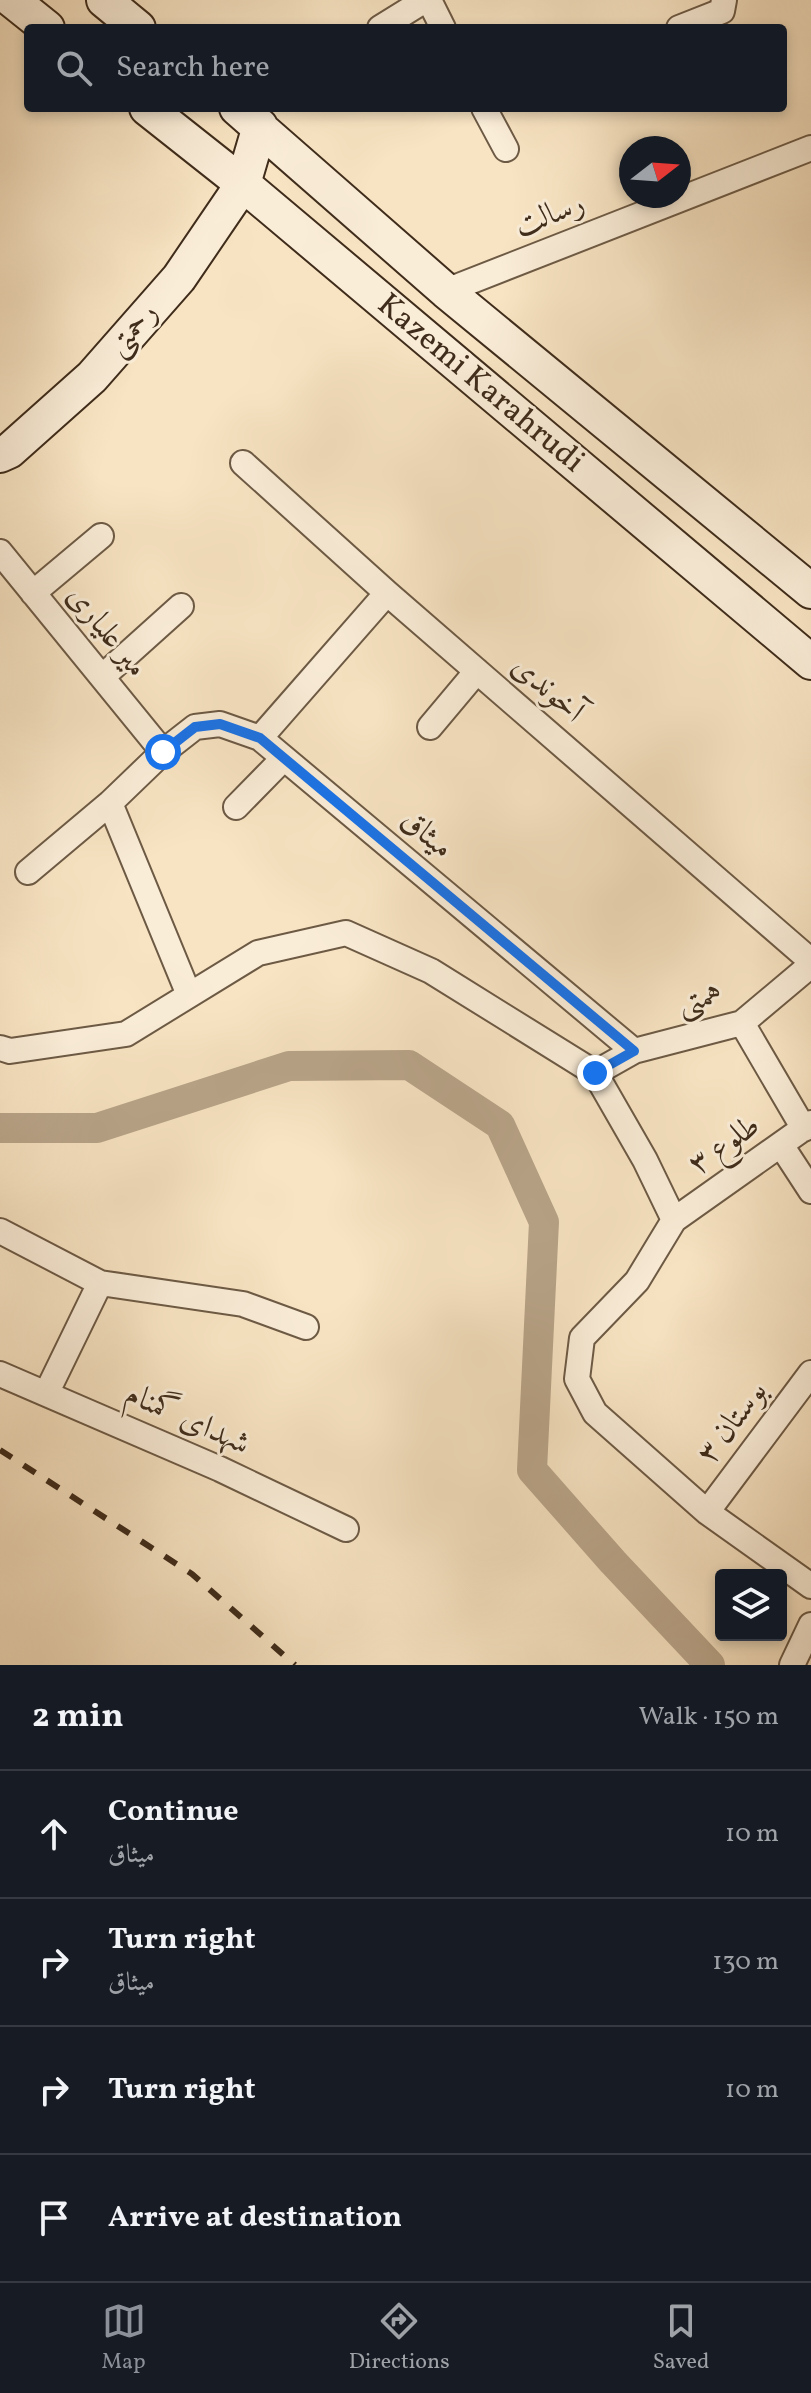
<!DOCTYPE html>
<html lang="en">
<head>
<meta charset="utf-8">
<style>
	body { margin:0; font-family:Vollkorn,Amiri,serif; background:#242831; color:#f1f3f6 }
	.controls { position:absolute; right:24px; bottom:24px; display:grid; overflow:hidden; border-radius:8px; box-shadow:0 4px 12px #0003 }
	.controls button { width:72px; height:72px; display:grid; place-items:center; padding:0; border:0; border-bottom:2px solid #363941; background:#171b24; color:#f1f3f6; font:40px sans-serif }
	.compass { position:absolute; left:619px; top:136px; width:72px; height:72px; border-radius:50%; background:#171b24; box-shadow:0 4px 12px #0003; rotate:73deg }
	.stop { position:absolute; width:24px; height:24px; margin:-18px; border:6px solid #1a73e8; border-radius:50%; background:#fff }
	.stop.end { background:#1a73e8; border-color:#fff; box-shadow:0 2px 8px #0008 }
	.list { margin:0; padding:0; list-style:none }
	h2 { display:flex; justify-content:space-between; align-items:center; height:104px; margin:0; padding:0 32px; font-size:34px }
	h2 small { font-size:26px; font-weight:400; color:#9ea1a6 }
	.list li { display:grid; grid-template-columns:52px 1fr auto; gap:24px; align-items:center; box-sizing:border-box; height:128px; padding:0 32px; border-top:2px solid #363941 }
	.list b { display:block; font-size:30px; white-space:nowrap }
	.list p { margin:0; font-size:26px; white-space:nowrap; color:#9ea1a6 }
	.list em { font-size:26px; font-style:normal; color:#9ea1a6 }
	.icon { flex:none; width:44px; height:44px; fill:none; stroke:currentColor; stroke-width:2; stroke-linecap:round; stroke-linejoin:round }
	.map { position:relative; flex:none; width:811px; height:1665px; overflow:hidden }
	.search { position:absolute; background:#171b24; box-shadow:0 4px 12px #0003; left:24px; right:24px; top:24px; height:88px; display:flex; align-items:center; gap:20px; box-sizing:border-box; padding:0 28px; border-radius:8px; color:#9ea1a6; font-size:30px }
	.sheet { height:616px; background:#171b24 }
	nav { display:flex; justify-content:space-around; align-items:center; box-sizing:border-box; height:112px; border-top:2px solid #363941; background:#171b24; font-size:22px; color:#9ea1a6 }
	nav a { display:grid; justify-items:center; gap:4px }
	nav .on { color:#8c9099 }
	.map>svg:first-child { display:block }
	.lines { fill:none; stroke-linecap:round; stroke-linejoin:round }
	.canal { stroke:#b9a58a; stroke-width:30 }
	.street-casing { stroke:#6d5a45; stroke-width:28 }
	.secondary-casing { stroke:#3f2c1b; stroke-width:38 }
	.street { stroke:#faedd8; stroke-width:24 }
	.secondary { stroke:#faedd8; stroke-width:34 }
	.rail { stroke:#3f2c1b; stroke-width:6; stroke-dasharray:14 14; stroke-linecap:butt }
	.route { stroke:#1a73e8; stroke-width:10 }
	.labels { text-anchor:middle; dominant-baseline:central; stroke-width:6; stroke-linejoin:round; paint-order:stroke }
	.street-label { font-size:32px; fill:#3f2c1b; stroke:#faedd8 }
</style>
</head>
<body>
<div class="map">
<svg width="811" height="1665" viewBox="0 0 811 1665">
	<rect width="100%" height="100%" fill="#f8e4c3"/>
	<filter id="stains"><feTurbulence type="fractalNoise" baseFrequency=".0025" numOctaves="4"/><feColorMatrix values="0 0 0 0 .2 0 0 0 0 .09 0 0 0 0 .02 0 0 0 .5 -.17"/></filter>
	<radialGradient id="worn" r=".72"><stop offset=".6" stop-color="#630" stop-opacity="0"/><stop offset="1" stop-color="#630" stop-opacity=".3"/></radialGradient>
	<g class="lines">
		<path class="canal" d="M0,1128H97L289,1066L409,1065L500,1125L544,1222L532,1470L613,1562L710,1665"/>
		<defs>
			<path id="street" d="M429,0L443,28
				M380,28L425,0
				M679,28L722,11L724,0
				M484,108L506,149
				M446,291L811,148
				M243,463L387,593L811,961
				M0,552L163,752
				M33,593L101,536
				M102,677L181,606
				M430,727L477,671
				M260,738L387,593
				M110,803L189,995
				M236,807L284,758
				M28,872L110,803L163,752L195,727L220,724L260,738L634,1051
				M742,1023L804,1129
				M0,1048L10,1051L126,1034L258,953L346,933L431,971L595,1073L645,1160L674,1220L637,1281L582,1338L577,1379L595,1413L707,1512L811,1586
				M595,1073L634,1051L742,1023L811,965
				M781,1145L811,1191
				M674,1220L811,1123
				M0,1231L100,1283L243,1304L306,1327
				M0,1374L220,1469L346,1529
				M47,1392L100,1283
				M707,1512L811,1373
				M792,1665L811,1625"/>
			<path id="secondary" d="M12,0L47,28
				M104,0L138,28
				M147,108L243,184L811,662
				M237,108L446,291L811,591
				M0,455L9,451L92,377L179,278L243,184L260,126"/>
		</defs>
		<use href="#street" class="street-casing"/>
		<use href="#secondary" class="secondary-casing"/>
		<use href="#street" class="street"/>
		<use href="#secondary" class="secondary"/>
		<path class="rail" d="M0,1450L192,1574L295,1665"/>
	</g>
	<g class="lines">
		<path class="route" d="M163,752L195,727L220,724L260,738L634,1051L595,1073"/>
	</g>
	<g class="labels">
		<g class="street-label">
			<text transform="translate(550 216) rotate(-21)">رسالت</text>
			<text transform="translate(133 330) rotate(-49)">رحمتی</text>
			<text transform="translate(480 384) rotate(40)">Kazemi Karahrudi</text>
			<text transform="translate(106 632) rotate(51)">میر علیاری</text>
			<text transform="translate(547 690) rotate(41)">آخوندی</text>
			<text transform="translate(426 835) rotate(40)">میثاق</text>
			<text transform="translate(700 1000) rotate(-15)">همتی</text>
			<text transform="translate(725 1146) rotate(-35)">طلوع ۳</text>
			<text transform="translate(187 1420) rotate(24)">شهدای گمنام</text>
			<text transform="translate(733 1423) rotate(-53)">بوستان ۳</text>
		</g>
	</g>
	<rect width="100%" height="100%" filter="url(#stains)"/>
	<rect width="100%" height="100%" fill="url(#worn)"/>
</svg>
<div class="controls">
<button><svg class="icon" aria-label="layers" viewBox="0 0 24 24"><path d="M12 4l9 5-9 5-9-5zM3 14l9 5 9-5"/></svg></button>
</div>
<svg class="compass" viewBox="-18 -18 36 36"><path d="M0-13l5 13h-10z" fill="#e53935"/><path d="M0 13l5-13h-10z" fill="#9ea1a6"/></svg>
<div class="stop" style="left:163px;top:752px"></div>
<div class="stop end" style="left:595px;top:1073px"></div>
<div class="search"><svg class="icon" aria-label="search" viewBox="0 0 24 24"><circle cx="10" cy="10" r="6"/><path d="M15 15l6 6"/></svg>Search here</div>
</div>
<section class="sheet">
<h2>2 min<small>Walk · 150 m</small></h2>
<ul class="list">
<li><svg class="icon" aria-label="ahead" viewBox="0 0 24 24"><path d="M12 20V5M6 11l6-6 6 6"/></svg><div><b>Continue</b><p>میثاق</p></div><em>10 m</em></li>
<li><svg class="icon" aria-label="right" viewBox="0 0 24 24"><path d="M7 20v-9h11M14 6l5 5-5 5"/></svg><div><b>Turn right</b><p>میثاق</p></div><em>130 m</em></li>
<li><svg class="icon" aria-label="right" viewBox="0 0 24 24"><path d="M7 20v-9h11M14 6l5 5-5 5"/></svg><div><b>Turn right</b></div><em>10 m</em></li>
<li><svg class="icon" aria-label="arrive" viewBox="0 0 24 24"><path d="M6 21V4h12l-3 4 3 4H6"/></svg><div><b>Arrive at destination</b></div></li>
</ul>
</section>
<nav>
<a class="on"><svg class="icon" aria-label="map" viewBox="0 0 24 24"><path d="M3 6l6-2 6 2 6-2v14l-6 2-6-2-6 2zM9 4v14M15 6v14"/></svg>Map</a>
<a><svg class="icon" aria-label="directions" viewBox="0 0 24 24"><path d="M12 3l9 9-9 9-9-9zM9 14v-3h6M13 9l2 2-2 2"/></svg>Directions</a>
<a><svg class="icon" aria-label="saved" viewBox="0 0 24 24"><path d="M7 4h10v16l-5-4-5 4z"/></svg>Saved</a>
</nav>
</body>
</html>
